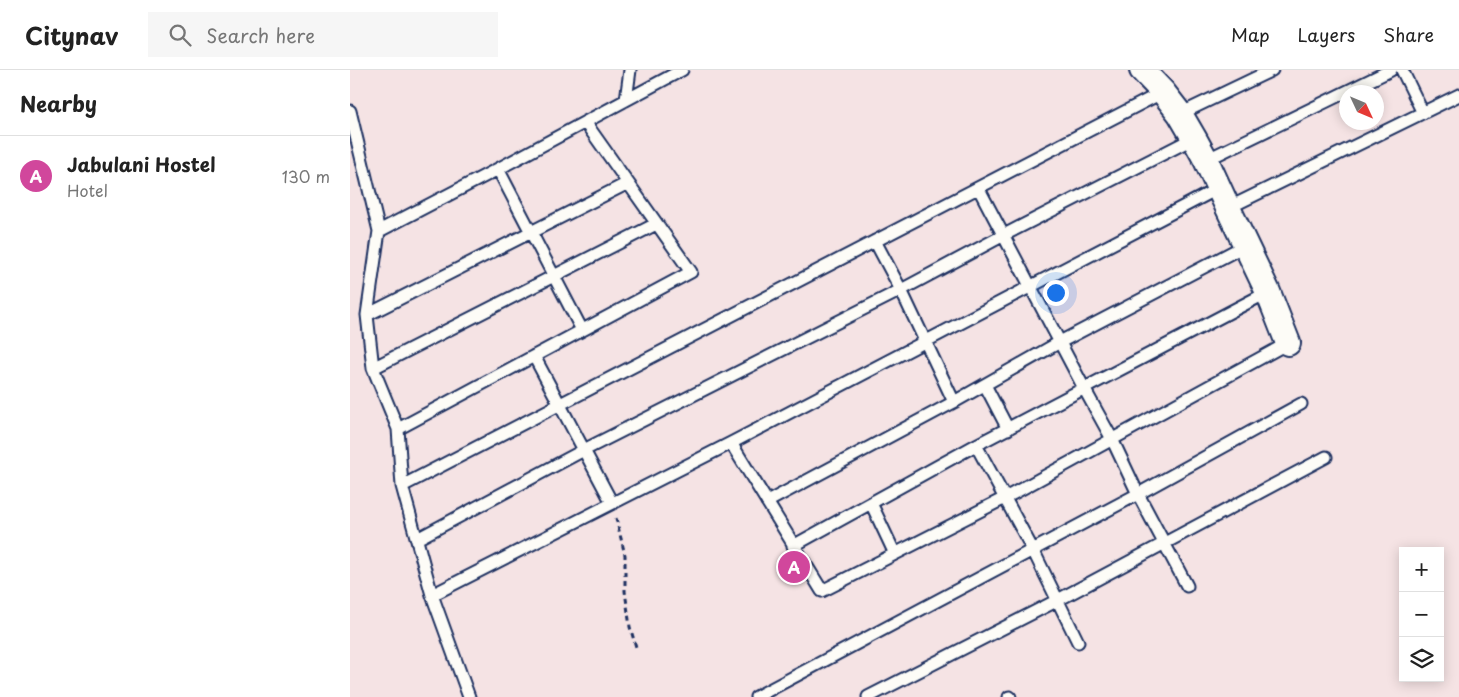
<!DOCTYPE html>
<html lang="en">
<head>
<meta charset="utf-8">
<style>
	body { margin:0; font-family:"Playpen Sans",sans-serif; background:#f6f6f6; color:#222 }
	.controls { position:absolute; right:15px; bottom:15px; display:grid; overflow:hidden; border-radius:0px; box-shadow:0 2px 12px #0003 }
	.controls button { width:45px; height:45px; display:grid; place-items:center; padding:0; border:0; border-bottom:1px solid #e0e0e0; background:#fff; color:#222; font:25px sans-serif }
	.compass { position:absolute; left:989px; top:15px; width:45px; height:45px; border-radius:50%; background:#fff; box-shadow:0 2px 12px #0003; rotate:134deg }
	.you { position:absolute; left:705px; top:222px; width:18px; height:18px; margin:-12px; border:4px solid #fff; border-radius:50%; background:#1a73e8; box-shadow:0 0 0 8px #1a73e833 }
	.badge { display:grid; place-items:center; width:32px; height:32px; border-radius:50%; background:#0f766e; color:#fff; font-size:16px; font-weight:700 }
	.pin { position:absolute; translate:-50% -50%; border:2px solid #fff; box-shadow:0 1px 5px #0006 }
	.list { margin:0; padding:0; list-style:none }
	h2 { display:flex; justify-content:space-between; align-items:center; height:65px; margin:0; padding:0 20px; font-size:21px }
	h2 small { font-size:16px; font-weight:400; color:#767676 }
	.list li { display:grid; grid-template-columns:32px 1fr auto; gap:15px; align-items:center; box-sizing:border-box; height:80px; padding:0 20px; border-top:1px solid #e0e0e0 }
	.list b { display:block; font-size:19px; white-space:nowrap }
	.list p { margin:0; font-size:16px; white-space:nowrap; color:#767676 }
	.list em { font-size:16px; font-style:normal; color:#767676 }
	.icon { flex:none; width:28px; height:28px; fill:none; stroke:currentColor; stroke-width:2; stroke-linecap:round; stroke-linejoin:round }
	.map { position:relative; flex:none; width:1109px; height:627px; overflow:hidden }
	header { display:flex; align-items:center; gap:30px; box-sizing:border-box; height:70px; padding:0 25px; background:#fff; border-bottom:1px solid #e0e0e0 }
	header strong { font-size:24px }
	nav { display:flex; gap:28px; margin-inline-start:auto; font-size:18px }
	.search { width:350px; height:45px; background:#f6f6f6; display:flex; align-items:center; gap:12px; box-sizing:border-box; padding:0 18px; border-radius:0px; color:#767676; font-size:19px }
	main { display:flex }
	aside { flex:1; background:#fff }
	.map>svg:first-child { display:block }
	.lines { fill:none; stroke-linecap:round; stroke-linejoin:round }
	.service-casing { stroke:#1b2f5e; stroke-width:15 }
	.minor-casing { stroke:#1b2f5e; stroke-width:28 }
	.path { stroke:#1b2f5e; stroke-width:3; stroke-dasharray:5 4; stroke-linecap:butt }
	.service { stroke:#fdfcf7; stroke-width:11 }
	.minor { stroke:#fdfcf7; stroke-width:24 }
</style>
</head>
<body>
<header>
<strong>Citynav</strong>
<div class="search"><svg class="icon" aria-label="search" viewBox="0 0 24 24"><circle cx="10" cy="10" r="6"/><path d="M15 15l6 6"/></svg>Search here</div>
<nav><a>Map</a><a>Layers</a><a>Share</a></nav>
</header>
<main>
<aside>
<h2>Nearby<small></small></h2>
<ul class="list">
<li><span class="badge" style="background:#d1479c">A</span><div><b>Jabulani Hostel</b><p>Hotel</p></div><em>130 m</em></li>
</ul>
</aside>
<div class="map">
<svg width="1109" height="627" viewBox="0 0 1109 627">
	<rect width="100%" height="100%" fill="#f5e3e4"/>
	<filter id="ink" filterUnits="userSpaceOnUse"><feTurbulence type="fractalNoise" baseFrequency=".02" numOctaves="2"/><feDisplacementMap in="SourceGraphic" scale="10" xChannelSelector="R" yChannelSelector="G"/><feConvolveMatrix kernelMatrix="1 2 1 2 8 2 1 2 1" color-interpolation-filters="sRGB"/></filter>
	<g filter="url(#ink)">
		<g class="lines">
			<defs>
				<path id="service" d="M1052,0L1073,43
					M276,30L280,0
					M0,41L29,161L17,245L23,298L48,359L52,416L82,525L119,627
					M830,44L922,0
					M856,90L1041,0
					M148,99L232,260
					M629,119L735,320L762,369L788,424L837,516
					M878,138L1109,25
					M29,161L148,99L332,0
					M525,171L551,220L604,332
					M17,245L278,113
					M184,286L262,433
					M23,298L306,154
					M635,315L658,359
					M48,359L341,202L235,52
					M381,373L472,521L655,428L938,273
					M626,375L683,480L728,572
					M52,416C305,284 560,155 813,22
					M417,432L604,332L710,272L896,175
					M521,433L545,484
					M67,469L234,380L551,220L654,165L844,68
					M443,476L626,375L918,222
					M82,525L381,373L869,118
					M406,627L788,424L951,334
					M518,627L708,530L976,387
					M659,627H660"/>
				<path id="minor" d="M792,0L813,22L830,44L844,68L856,90L878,138L918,222L938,273"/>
			</defs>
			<use href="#service" class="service-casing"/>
			<use href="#minor" class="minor-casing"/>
			<path class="path" d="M266,448L275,485V521L280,557L286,577"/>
			<use href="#service" class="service"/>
			<use href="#minor" class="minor"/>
		</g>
	</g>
</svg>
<div class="controls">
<button>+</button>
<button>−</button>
<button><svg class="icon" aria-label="layers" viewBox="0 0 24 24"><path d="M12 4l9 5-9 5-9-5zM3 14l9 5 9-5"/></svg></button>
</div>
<svg class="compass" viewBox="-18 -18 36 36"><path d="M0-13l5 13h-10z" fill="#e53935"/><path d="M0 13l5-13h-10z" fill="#767676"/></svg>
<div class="you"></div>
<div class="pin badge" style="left:444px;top:497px;background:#d1479c">A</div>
</div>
</main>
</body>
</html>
